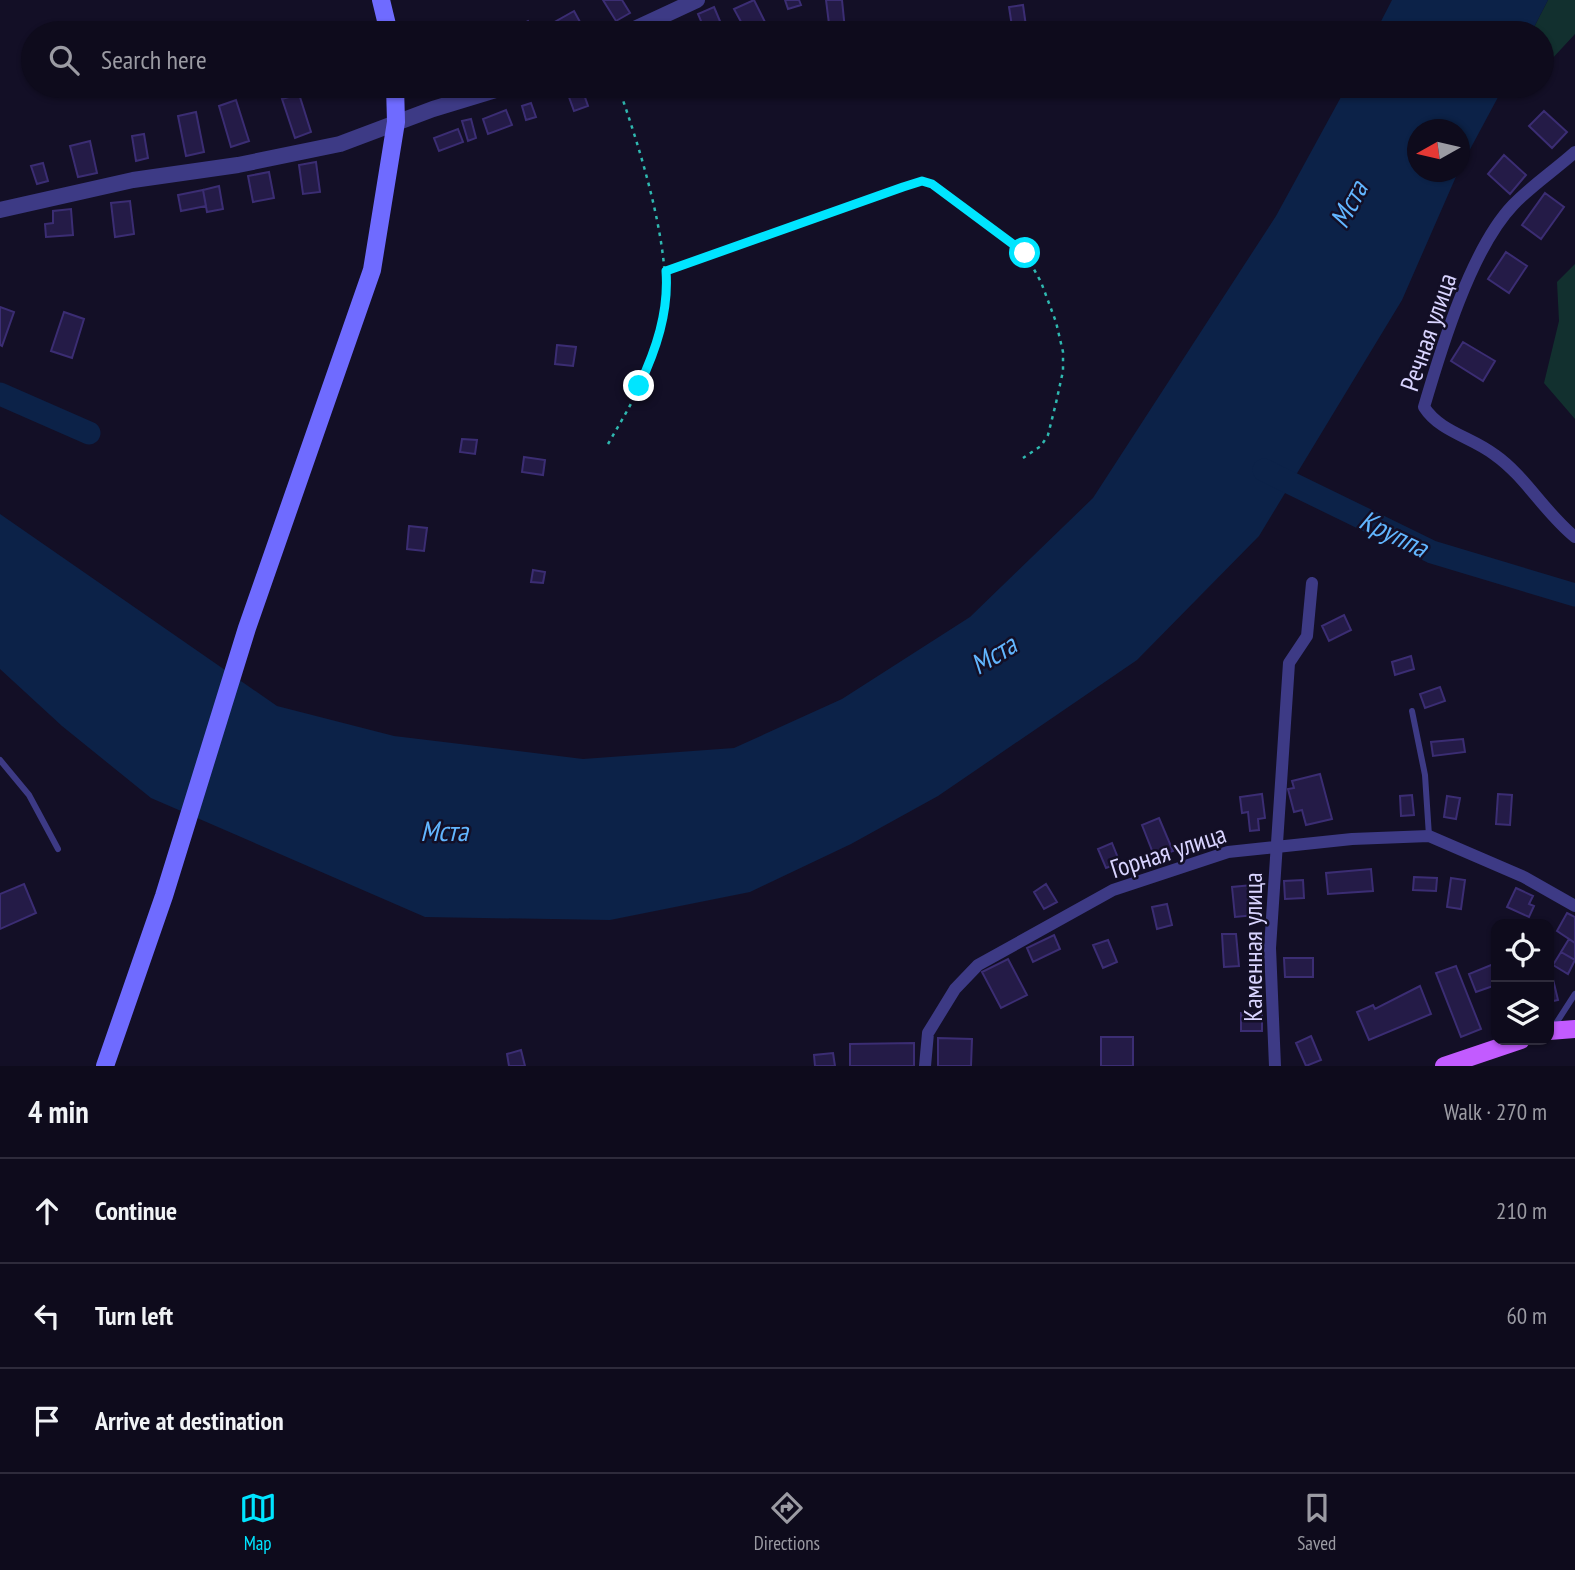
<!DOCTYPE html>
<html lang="en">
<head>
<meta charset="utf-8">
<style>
	body { margin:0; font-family:"PT Sans Narrow",sans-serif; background:#1c1929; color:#f1f3f6 }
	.controls { position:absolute; right:21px; bottom:21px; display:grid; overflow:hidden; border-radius:14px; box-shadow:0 2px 5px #0004 }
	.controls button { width:63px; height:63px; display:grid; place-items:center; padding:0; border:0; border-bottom:2px solid #2e2b3b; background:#0e0b1c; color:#f1f3f6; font:35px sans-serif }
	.compass { position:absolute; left:1407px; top:119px; width:63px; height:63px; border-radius:50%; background:#0e0b1c; box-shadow:0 2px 5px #0004; rotate:262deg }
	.stop { position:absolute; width:21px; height:21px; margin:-16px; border:5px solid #00e5ff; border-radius:50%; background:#fff }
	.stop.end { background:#00e5ff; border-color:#fff; box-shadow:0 2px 7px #0008 }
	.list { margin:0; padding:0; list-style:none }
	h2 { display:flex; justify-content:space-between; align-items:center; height:91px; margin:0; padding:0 28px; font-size:30px }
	h2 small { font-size:23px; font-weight:400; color:#9b9ba3 }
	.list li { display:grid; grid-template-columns:46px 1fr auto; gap:21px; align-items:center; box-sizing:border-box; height:105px; padding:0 28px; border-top:2px solid #2e2b3b }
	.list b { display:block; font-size:26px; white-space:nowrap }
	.list em { font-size:23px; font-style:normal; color:#9b9ba3 }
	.icon { flex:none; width:38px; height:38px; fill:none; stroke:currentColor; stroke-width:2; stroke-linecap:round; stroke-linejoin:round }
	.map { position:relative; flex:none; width:1575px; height:1066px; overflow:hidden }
	.search { position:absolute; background:#0e0b1c; box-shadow:0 2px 5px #0004; left:21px; right:21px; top:21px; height:77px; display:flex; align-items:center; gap:18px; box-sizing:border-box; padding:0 24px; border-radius:38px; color:#9b9ba3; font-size:26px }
	.sheet { height:406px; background:#0e0b1c }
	nav { display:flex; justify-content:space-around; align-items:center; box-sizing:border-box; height:98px; border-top:2px solid #2e2b3b; background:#0e0b1c; font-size:19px; color:#9b9ba3 }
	nav a { display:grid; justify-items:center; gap:4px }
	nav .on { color:#00e5ff }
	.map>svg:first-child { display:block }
	.green { fill:#12302f }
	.water { fill:#0c2248 }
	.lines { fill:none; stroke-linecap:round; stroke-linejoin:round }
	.river { stroke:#0c2248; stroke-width:23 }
	.building { fill:#241b47; stroke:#3b2d73; stroke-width:2 }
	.path { stroke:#2fb8b0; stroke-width:2.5; stroke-dasharray:3.5 5; stroke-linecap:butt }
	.service { stroke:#3d3a85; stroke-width:6 }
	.minor { stroke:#3d3a85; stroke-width:12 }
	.tertiary { stroke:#3d3a85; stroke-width:16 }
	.secondary { stroke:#6f6bff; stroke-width:18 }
	.primary { stroke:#c25bff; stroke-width:18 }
	.route { stroke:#00e5ff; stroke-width:9 }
	.labels { text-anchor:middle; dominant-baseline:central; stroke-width:5; stroke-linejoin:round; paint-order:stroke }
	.street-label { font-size:26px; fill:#d9d4ff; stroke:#130f26 }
	.water-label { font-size:28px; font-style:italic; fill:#62b6ff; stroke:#130f26 }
</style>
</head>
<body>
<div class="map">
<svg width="1575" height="1066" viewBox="0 0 1575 1066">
	<rect width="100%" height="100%" fill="#130f26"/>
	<path class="green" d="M1548,0H1575V34L1550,61L1542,62V33H1531Z
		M1575,264V419L1544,383L1559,321L1557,282Z"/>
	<path class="water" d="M1392,0H1548L1531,33H1375Z
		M1347,86H1504L1460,168V130H1418V172H1458L1402,300L1259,536L1137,660L938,796L851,844L750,892L610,920L425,917L151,798L62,726L0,669V514L277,706L394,736L583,759L734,748L842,699L970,617L1093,498L1276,216Z"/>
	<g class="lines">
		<path class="river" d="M0,394L89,433
			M1264,470L1432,552L1575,595"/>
	</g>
	<path class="building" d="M603,0H622L630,13L616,21Z
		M754,0L765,22L746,31L734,9Z
		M785,0H799L801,5L788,9Z
		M826,0H842L845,30L830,32Z
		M1023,5L1027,33H1013L1009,7Z
		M714,7L725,33H706L698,14Z
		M574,11L586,33H558L553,23Z
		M528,21L535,33H520L517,27Z
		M565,86H581L588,106L574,111Z
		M634,86H651L638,93Z
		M299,94L311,132L295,138L282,99Z
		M236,100L249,141L231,147L219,106Z
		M531,103L536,117L526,120L522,106Z
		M506,110L512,125L488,134L483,119Z
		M1544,111L1567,132L1552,148L1529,126Z
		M196,112L204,152L186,156L178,116Z
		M471,119L476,138L468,141L462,121Z
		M458,129L463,142L439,151L434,138Z
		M144,134L148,158L136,161L132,136Z
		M90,141L97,173L78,177L70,146Z
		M1504,155L1526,175L1510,194L1488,174Z
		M316,162L320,192L303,194L299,165Z
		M43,163L48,181L37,184L31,166Z
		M269,172L274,198L253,202L248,176Z
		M219,186L223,209L207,212L203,190Z
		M203,190L206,206L181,211L178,195Z
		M1545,193L1564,207L1541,239L1522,225Z
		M130,201L134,234L115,237L111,203Z
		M71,209L73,235L46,237L45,224L53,223V211Z
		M1506,252L1527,266L1509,293L1488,279Z
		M0,307L14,312L2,346L0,345Z
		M64,312L84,319L72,358L51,351Z
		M1463,342L1495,361L1483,381L1451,361Z
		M557,345L576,347L573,366L555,364Z
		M462,439L477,440L475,454L460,452Z
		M524,457L545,460L543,475L522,472Z
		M409,526L427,528L424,551L407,549Z
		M533,570L545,572L543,583L531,582Z
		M1344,615L1351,630L1329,641L1322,626Z
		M1411,656L1414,669L1395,675L1392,662Z
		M1440,687L1445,701L1425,708L1420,694Z
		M1463,739L1465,752L1433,756L1431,742Z
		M1320,774L1332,819L1306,825L1302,810L1294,812L1288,789L1294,788L1292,781Z
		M1262,794L1265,818L1258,819L1259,830L1250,831L1248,812L1242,813L1240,797Z
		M1498,794L1512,795L1510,825L1496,824Z
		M1412,795L1414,815L1401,816L1400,796Z
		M1447,796L1460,798L1456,819L1444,817Z
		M1159,818L1173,851L1155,858L1142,825Z
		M1112,843L1120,863L1106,868L1098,849Z
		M1371,869L1373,891L1328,894L1326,873Z
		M1414,877L1437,878L1436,891L1413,890Z
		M1451,878L1465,880L1461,909L1447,907Z
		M1303,880L1304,898L1285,899L1284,881Z
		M24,884L36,913L0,929V894Z
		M1046,884L1057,902L1044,909L1034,892Z
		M1252,885L1255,915L1235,917L1232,887Z
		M1516,888L1533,896L1529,904L1534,906L1529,917L1507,907Z
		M1167,904L1172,925L1157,929L1152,907Z
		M1567,913L1575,917V943L1557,931Z
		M1222,934H1236L1239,966L1224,967Z
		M1054,935L1060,949L1033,962L1027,948Z
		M1569,939L1575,943V960L1561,952Z
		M1108,940L1117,962L1103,968L1093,945Z
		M1561,952L1575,960L1568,974L1553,965Z
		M1284,958H1313V977H1285Z
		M1008,959L1027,995L1001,1008L982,972Z
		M1496,963V985L1476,992L1469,974Z
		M1456,966L1481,1029L1461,1037L1436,973Z
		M1551,971L1558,1000L1549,1002V972Z
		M1420,986L1431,1014L1369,1040L1357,1012L1373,1005L1375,1009Z
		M1241,1013H1262V1031H1241Z
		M1311,1036L1321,1060L1306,1066L1296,1043Z
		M1101,1037H1133V1066H1101Z
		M938,1038L972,1039L971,1066H938Z
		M914,1043V1066H850V1044Z
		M521,1050L525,1066H509L507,1054Z
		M833,1053L835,1066H815L814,1055Z"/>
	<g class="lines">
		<path class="path" d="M666,271L903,187L922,181L932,184L1025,253L1041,282L1056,322L1063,352V371L1056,403L1048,435L1041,446L1023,458
			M608,444C630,406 655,365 663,322C675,257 640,148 618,86"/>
		<path class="service" d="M1412,711L1425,775L1429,836
			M0,760L29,795L58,849
			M1553,1028L1575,994"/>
		<path class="minor" d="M1575,152C1555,170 1531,186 1513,205C1471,249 1441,349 1424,407C1440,432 1472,437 1495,455C1525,476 1545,513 1575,537
			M925,1066L928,1033L955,989L978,965L1113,890L1228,852L1352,839L1429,836L1524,877L1575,906
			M1275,1066L1270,948L1289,663L1307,636L1312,583"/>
		<path class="tertiary" d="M626,33L697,0
			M0,210L133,180L238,165L340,144L433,109L509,86"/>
		<path class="secondary" d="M381,0L389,33
			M105,1066L164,896L247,628L372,270L396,122L395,86"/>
		<path class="primary" d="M1549,1031L1575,1029
			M1444,1066L1521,1040"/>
	</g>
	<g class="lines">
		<path class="route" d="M639,386C656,350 669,312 666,271L903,187L922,181L932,184L1025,253"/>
	</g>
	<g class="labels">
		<g class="street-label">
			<text transform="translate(1428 332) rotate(-71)">Речная улица</text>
			<text transform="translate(1168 851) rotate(-18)">Горная улица</text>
			<text transform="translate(1252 947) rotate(-90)">Каменная улица</text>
		</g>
		<g class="water-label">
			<text transform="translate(1348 204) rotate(-62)">Мста</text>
			<text transform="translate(1394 533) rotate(26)">Круппа</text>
			<text transform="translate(993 654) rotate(-32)">Мста</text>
			<text x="444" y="830">Мста</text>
		</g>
	</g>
</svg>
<div class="controls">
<button><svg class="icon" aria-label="locate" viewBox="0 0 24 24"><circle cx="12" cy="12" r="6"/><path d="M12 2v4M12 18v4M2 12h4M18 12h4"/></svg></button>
<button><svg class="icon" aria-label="layers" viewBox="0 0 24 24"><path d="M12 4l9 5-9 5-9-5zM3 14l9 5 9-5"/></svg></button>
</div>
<svg class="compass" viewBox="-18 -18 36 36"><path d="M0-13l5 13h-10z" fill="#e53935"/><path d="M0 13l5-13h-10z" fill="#9b9ba3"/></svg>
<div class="stop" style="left:1025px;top:253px"></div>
<div class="stop end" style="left:639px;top:386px"></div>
<div class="search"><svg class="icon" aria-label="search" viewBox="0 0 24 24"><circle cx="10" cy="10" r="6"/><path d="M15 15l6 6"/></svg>Search here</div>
</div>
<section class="sheet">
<h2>4 min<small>Walk · 270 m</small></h2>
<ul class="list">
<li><svg class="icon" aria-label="ahead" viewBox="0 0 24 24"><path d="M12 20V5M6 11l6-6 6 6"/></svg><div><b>Continue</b></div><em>210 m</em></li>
<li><svg class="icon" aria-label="left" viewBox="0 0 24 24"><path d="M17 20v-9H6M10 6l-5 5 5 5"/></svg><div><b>Turn left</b></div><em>60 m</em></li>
<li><svg class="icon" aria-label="arrive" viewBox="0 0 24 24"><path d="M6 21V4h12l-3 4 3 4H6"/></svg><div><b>Arrive at destination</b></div></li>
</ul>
</section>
<nav>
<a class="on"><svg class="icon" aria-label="map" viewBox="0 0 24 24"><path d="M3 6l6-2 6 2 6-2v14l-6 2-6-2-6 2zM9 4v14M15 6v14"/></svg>Map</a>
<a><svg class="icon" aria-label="directions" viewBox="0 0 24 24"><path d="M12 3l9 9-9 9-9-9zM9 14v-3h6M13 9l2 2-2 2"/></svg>Directions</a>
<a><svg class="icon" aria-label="saved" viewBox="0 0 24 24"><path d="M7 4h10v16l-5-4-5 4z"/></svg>Saved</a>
</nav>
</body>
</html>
